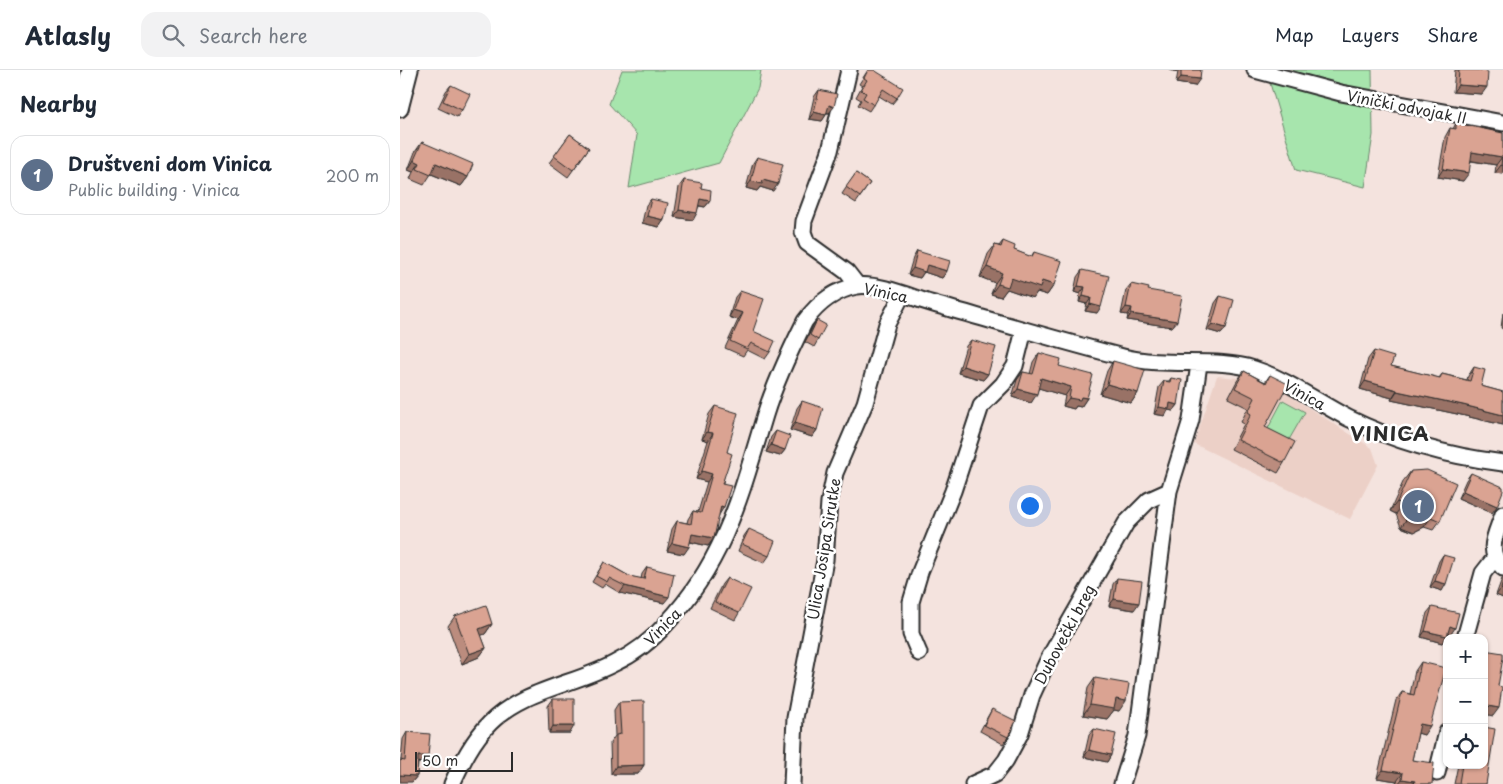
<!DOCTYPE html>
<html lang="en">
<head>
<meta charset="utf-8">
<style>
	body { margin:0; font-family:"Playpen Sans",sans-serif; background:#f2f2f3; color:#1f2937 }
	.controls { position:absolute; right:15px; bottom:15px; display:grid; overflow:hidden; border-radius:10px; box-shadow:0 1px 4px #0004 }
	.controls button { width:45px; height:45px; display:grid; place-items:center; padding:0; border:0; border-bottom:1px solid #e0e1e3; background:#fff; color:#1f2937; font:25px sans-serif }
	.scale { position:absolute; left:15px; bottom:12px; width:98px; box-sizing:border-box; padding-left:5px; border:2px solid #2b2b2b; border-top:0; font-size:14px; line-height:18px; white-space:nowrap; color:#2b2b2b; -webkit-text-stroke:4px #fff; paint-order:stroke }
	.you { position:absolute; left:629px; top:435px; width:18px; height:18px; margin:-12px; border:4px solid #fff; border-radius:50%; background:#1a73e8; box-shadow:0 0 0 8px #1a73e833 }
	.badge { display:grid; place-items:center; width:32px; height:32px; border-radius:50%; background:#2563eb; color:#fff; font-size:16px; font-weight:700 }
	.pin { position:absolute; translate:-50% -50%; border:2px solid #fff; box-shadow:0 1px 5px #0006 }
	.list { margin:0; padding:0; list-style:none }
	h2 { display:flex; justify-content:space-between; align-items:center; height:65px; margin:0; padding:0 20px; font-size:21px }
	h2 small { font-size:16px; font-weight:400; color:#747a83 }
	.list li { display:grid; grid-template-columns:32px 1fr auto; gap:15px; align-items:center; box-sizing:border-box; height:80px; margin:0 10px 10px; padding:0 10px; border:1px solid #e0e1e3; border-radius:15px }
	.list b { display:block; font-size:19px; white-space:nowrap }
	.list p { margin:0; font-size:16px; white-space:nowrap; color:#747a83 }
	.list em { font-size:16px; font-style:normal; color:#747a83 }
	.icon { flex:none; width:28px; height:28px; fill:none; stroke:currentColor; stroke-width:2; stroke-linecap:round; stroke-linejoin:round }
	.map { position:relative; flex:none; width:1103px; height:714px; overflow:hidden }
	header { display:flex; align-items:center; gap:30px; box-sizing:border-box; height:70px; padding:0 25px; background:#fff; border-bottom:1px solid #e0e1e3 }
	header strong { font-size:24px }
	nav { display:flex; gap:28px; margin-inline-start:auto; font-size:18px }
	.search { width:350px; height:45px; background:#f2f2f3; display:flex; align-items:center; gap:12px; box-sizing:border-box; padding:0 18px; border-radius:15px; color:#747a83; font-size:19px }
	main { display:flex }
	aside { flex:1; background:#fff }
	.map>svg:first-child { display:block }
	.built { fill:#ecd0c7 }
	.green { fill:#a7e5ad; stroke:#69886c }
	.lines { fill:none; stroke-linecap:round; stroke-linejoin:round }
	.minor-casing { stroke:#2b2b2b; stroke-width:19 }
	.minor { stroke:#fff; stroke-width:15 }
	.wall { fill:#bb8c7e; stroke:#2b2b2b }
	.shaded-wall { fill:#997266; stroke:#2b2b2b }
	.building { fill:#daa392; stroke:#2b2b2b }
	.labels { text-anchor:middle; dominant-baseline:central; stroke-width:5; stroke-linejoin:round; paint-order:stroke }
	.street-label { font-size:15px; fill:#2b2b2b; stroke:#fff }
	.district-label { font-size:20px; font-weight:bold; letter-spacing:1px; fill:#2b2b2b; stroke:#fff }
</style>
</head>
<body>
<header>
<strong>Atlasly</strong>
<div class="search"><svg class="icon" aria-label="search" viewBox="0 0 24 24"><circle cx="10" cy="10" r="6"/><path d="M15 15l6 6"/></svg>Search here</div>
<nav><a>Map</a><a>Layers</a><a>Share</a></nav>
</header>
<main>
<aside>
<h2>Nearby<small></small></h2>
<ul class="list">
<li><span class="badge" style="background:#5c6f8a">1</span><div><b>Društveni dom Vinica</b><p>Public building · Vinica</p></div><em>200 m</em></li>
</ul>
</aside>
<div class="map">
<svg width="1103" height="714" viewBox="0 0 1103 714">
	<rect width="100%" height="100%" fill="#f4e3de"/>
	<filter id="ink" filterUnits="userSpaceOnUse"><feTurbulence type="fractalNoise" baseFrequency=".02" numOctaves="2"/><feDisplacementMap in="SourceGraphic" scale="10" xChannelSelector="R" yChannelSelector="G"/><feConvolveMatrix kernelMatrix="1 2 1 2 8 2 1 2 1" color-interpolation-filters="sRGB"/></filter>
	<g filter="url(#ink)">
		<path class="built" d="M817,306L857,310L876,317L972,378L978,395L950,449L794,374Z"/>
		<path class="green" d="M222,0H361L358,18L319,93L229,118L237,65L209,34Z
			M866,0H972L973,65L965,117L896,100Z
			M883,330L905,342L886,375L865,364Z"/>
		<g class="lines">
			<defs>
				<path id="minor" d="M449,0L430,81L404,151L403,162L407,173L447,202L458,216
					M855,0L941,23L1103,53
					M0,39L10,0
					M1103,444C1096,465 1085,480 1103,498
					M1065,568L1083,503L1094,489
					M519,583L511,564V532L520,502L553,421L581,336L603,314L615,296L624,260
					M1037,703L1047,662
					M52,714C62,692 73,670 90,653C124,619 174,615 215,593C234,584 252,570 266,554C325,491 341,424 365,345C375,313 390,281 405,251C418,233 435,220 457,216C478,213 513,228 534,234C597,252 660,271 723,287C766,298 816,287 854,299C888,310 917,332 948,348C998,373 1048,386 1103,393
					M392,714L395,648L425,490L429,432L435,403L465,333L487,254L502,225
					M573,714L595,704L606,690L620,664L632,625L649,588L726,453L749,430L769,421
					M722,714L737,666L769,421L791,350L799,294"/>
			</defs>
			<use href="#minor" class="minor-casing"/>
			<use href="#minor" class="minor"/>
		</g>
		<path class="wall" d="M468,0L497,28L492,34L479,26L469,41L458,35L461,30L456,27L462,16L459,14Z
			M769,0H801L795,16L776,13L778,2Z
			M1055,0H1080L1082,24L1053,22Z
			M51,15L62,40L57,47L38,38L46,21Z
			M419,20L429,43H427L422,51L409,49L414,27Z
			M1056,53L1103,63V104L1095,103L1096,95L1071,91L1063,111L1038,107L1045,67L1050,58L1053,59Z
			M170,64L189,78L168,107L149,93Z
			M22,72L68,107L61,116L31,104L24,115L10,109L13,102L8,100L15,82Z
			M357,87L373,121L360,117L357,121L346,118L353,93Z
			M456,103L470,113L456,133L442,124Z
			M284,110L301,118L310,131L305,137L299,136L293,150L274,147L279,117Z
			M251,129L264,150L259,157L242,153L246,135Z
			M603,171L614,180L631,187L634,182L654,215L647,225L637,222L633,228L607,219L601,227L591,224L595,213L580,207L588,184L595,175L599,176Z
			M517,181L547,201L542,208L524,202L520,208L508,205L513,188Z
			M682,200L697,243L685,241L687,234L679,232L680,224L674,222L677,207Z
			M731,214L748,220L777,251L772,257L727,250L728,245L721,244L726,220Z
			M340,221L353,261L370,282L365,289L347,280L343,286L325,278L338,250L329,247L335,227Z
			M820,226L826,258L821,264L807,260L815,233Z
			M1103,243V259L1101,258Z
			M417,250L418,270L414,277L405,272L413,257Z
			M571,270L588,304L583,310L558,303L566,276Z
			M974,281L991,296L1039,308L1042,304L1067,310L1068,306L1074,297L1081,316L1103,322V355L1057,344L991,330L992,328L960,319L968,289Z
			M639,283L659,296L687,328L681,337L676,336L674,339L663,336L665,326L639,318L631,333L612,327L617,310L623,302L630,304L633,292Z
			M713,291L738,323L731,333L700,324L707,301Z
			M844,301L865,312L870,305L865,357L884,393L878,403L831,379L844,354L841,352L848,338L828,328L837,311Z
			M771,308L778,335L773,341L768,340L765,346L754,344L759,317L764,311H769Z
			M402,331L417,360L412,367L390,360L397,338Z
			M315,336L327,382L319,445L308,476L290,472L284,484L267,481L272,459L277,451L287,453L288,449L293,441L298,442L307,412L296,409L308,371L302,369L309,344Z
			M376,361L385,380L380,386L366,382L371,367Z
			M1011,401L1040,451L1033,460L1024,457L1014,462L1001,457L996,444L990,441L1004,410Z
			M1071,403L1092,443L1058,428L1066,410Z
			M349,459L369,486L364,493L338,481L344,466Z
			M1043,485L1042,521L1030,517L1039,491Z
			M204,492L229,506L241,509L242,504L247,497L264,533L220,523L205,514L202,518L192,512Z
			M1103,506V528L1096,525Z
			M327,508L339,543L335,550L310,538L322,514Z
			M717,508L734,540L709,536L713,514Z
			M1032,537L1051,564H1048L1047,566L1042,573L1021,567L1027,543Z
			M55,546L92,554L85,564L81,565L86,578L79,587L62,594L48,556Z
			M1021,592L1024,665L1018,663L1012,690L1032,714H996L997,711L977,708L996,630L1002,622L1010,624L1015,601Z
			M695,608L719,641L714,640L707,649L683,645L688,618Z
			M153,629L170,663H149L148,636Z
			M219,632L244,695L238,704H211L210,673L215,666L214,640Z
			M592,639L608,667L603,674L580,661L588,646Z
			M694,659L711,685L707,692L684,687L689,665Z
			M7,662L28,686L24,693H18L17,706L12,712L1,690L3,669Z
			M1058,695H1084L1086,714H1054Z"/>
		<path class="shaded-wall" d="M781,7L800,9L795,16L776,13Z
			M1058,15L1087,17L1082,24L1053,22Z
			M429,35L434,37L429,43L424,42Z
			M414,42L426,45L422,51L409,49Z
			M1072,82L1102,87L1096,95L1067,90Z
			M14,90L20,93L13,102L8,100Z
			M36,93L68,107L61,116L29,103Z
			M1101,95H1103V104L1095,103Z
			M1043,99L1069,103L1063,111L1038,107Z
			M363,110L378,114L373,121L360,117L357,121L346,118L351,111Z
			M300,129L310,131L305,137L295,135Z
			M279,140L297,143L293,150L274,147Z
			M247,146L264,150L259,157L242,153Z
			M527,195L547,201L542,208L524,202L520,208L508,205L513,198Z
			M587,197L602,203L595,213L580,207Z
			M611,208L642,211L654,215L647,225L637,222L633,228L607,219L601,227L591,224L598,214Z
			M678,216L685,217L680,224L674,222Z
			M683,226L691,228L687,234L679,232Z
			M690,234L701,237L697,243L685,241Z
			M726,237L732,238L728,245L721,244Z
			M333,240L343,243L338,250L329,247Z
			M731,244L777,251L772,257L727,250Z
			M812,254L826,258L821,264L807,260Z
			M563,296L588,304L583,310L558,303Z
			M641,308L671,317L665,326L635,317Z
			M965,311L997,320L992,328L960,319Z
			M707,314L738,323L731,333L700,324Z
			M618,319L637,324L631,333L612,327Z
			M997,321L1063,335L1103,345V355L1057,344L991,330Z
			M681,327L687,328L681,337L676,336L674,339L663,336L669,328Z
			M770,333L778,335L773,341L768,340L765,346L754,344L759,337Z
			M395,353L417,360L412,367L390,360Z
			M307,362L313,363L308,371L302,369Z
			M371,375L385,380L380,386L366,382Z
			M302,401L312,404L307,412L296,409Z
			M1063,421L1097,436L1092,443L1058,428Z
			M997,432L1003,434L996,444L990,441Z
			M321,436L324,437L319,445Z
			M1008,447H1031L1024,457L1014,462L1001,457Z
			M292,464L314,468L308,476L287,471Z
			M272,473L289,477L284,484L267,481Z
			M1035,511L1046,514L1042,521L1030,517Z
			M225,516L269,527L264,533L220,523Z
			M1101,519L1103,520V528L1096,525Z
			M714,529L739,533L734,540L709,536Z
			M92,554L85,564L72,569L79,559Z
			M1050,556L1055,558L1051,564L1045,563Z
			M1025,561L1047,566L1042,573L1021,567Z
			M86,578L79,587L62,594L69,584Z
			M716,629L726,631L719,641L714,640L707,649L683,645L690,635Z
			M1088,636L1099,638L1093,646L1084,644Z
			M1020,654L1030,656L1024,665L1014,662Z
			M153,656H174L170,663H149Z
			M689,680L711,685L707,692L684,687Z
			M18,686H28L24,693L14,692Z
			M244,695L238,704H211L216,696Z
			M983,700L1003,703L997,711L977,708Z
			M0,705L17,706L12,712H0Z
			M1002,709L1015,711L1013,714H998Z"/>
		<path class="building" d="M468,0H474L503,18L497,28L483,19L474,35L463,28L466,23L461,20L467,10L464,8Z
			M781,0H801L800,9L781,7Z
			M1059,0H1080V1L1088,2L1087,17L1058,15Z
			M51,15L70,24L62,40L43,31Z
			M419,20L437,24L434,37L429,35L426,45L414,42Z
			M1056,53L1103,63V95H1101L1102,87L1072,82L1069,103L1043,99L1050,58L1056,59Z
			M170,64L189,78L173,100L154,86Z
			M22,72L73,94L68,107L36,93L31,105L17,99L20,93L14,90Z
			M357,87L383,94L378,114L363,110L362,114L351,111Z
			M456,103L470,113L460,127L446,117Z
			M284,110L302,113L301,118L311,120L310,131L300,129L297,143L279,140Z
			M251,129L268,133L264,150L247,146Z
			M603,171L615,176L614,180L632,187L634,182L662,191L654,215L642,211L640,218L611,208L608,217L598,214L602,203L587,197L595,175L601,177Z
			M517,181L550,191L547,201L527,195L525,202L513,198Z
			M682,200L709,206L701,237L690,234L691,228L683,226L685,217L678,216Z
			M731,214L749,218L748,220L782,226L777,251L731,244L732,238L726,237Z
			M340,221L364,229L353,261L375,271L370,282L351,273L347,279L330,271L343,243L333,240Z
			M820,226L834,230L826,258L812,254Z
			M417,250L426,255L418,270L410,265Z
			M571,270L596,277L588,304L563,296Z
			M974,281L994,287L991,296L1040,308L1042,304L1070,311L1074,297L1085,300L1081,316L1103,322V345L1063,335L997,321V320L965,311Z
			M639,283L661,289L659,296L693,305L687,328L681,327L680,330L669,328L671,317L641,308L637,324L618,319L623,302L633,304Z
			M713,291L745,300L738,323L707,314Z
			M844,301L866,313L870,305L888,314L865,357L895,372L884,393L838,370L851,344L848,342L855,328L835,318Z
			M771,308L782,310L778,335L770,333L769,339L759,337L764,311L770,312Z
			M402,331L423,338L417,360L395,353Z
			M315,336L338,343L327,382L332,384L322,414L331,416L324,437L321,436L314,468L292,464L289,477L272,473L277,451L291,454L293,441L301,443L312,404L302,401L313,363L307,362Z
			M376,361L390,366L385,380L371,375Z
			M1027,400L1056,413L1040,451L1031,447L1021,452L1008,447L1003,434L997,432L1011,401Z
			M1071,403L1103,417V421L1097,436L1063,421Z
			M349,459L375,471L369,486L342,474Z
			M1043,485L1054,488L1046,514L1035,511Z
			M204,492L229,506L244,509L247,497L274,504L269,527L225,516L209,508L207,512L196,506Z
			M327,508L351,519L339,543L315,532Z
			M717,508L742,511L739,533L714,529Z
			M1103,512V520L1101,519Z
			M86,535L92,554L79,559L86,578L69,584L55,546Z
			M1032,537L1059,543L1055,558L1050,556L1047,566L1025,561Z
			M1084,580L1103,583V588L1098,616L1102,617L1099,638L1088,636L1084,655Z
			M1021,592L1046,598L1030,656L1020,654L1012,690L1034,693L1032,714H1014L1015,711L1002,709L1003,703L983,700L1002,622L1014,625Z
			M695,608L729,614L726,631L716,629L714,639L690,635Z
			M153,629H174V656H153Z
			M244,631V695L216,696V665L221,664L219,632Z
			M592,639L616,651L608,667L584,655Z
			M1084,657L1095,659L1086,714H1064L1059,713L1062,695H1084Z
			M694,659L716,664L711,685L689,680Z
			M7,662L30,664L28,686H18L17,706L0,705V690L5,691Z"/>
	</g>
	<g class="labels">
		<g class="street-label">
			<text transform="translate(1007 36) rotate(11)">Vinički odvojak II</text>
			<text transform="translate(486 222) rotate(12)">Vinica</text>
			<text transform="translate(905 324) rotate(29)">Vinica</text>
			<text transform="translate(423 479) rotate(-81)">Ulica Josipa Sirutke</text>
			<text transform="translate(262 556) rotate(-46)">Vinica</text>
			<text transform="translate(664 564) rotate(-62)">Dubovečki breg</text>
		</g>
		<g class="district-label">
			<text x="990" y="363">VINICA</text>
		</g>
	</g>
</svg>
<div class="controls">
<button>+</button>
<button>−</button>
<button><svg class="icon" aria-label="locate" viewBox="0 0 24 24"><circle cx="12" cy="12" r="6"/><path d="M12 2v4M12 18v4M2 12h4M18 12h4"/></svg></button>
</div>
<div class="scale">50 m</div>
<div class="you"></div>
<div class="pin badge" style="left:1018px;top:436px;background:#5c6f8a">1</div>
</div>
</main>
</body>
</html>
